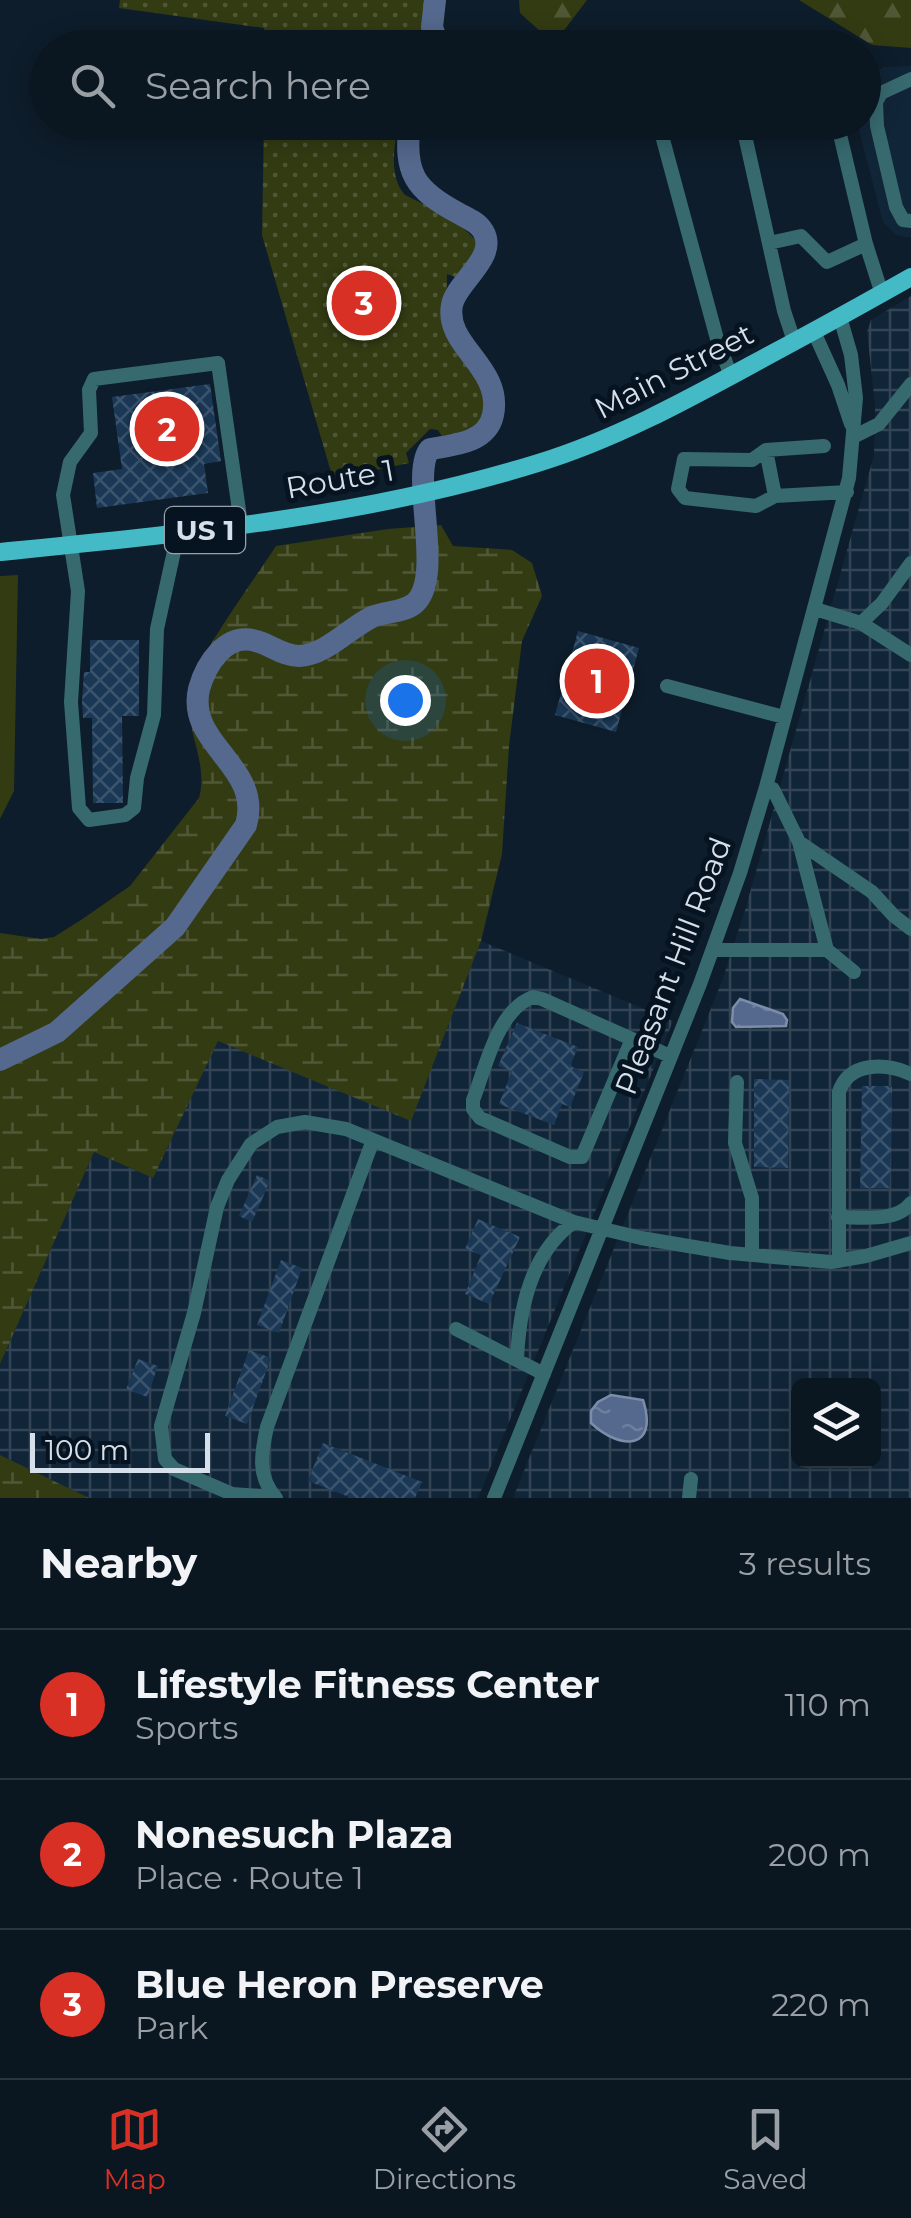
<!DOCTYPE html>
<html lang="en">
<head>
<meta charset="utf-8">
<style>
	body { margin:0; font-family:Montserrat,sans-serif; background:#131f29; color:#f1f3f6 }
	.controls { position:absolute; right:30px; bottom:30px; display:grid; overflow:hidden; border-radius:15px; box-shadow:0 5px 25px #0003 }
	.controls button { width:90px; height:90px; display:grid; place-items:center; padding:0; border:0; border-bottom:2px solid #2a353e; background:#0a1620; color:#f1f3f6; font:50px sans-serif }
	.scale { position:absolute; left:30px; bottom:25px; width:180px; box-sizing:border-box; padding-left:10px; border:5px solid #d6e0ea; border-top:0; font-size:28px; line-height:35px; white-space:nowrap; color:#d6e0ea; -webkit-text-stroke:8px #061321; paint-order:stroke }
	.you { position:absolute; left:405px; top:700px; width:35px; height:35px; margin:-25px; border:8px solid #fff; border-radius:50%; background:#1a73e8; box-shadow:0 0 0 15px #1a73e833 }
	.badge { display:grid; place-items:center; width:65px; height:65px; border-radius:50%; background:#d93025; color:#fff; font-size:32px; font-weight:700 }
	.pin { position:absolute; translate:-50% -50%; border:5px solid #fff; box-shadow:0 2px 10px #0006 }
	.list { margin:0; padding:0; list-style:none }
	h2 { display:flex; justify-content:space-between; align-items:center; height:130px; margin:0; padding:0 40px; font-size:42px }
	h2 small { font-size:32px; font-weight:400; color:#999fa5 }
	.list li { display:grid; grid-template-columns:65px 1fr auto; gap:30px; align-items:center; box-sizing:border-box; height:150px; padding:0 40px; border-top:2px solid #2a353e }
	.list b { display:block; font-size:38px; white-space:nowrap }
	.list p { margin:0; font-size:32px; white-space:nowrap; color:#999fa5 }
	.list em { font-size:32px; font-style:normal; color:#999fa5 }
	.icon { flex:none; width:55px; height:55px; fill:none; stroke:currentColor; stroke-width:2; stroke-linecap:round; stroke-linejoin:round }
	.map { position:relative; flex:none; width:911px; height:1498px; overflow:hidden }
	.search { position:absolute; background:#0a1620; box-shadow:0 5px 25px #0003; left:30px; right:30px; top:30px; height:110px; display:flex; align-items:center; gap:25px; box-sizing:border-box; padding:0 35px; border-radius:55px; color:#999fa5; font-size:38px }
	.sheet { height:580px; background:#0a1620 }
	nav { display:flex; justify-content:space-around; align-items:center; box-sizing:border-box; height:140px; border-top:2px solid #2a353e; background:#0a1620; font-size:28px; color:#999fa5 }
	nav a { display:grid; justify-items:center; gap:5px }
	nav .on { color:#d93025 }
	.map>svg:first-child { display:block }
	.built { fill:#112538 }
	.industrial { fill:url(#industrial-grid); fill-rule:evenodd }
	.grass { fill:#333b13 }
	.forest { fill:url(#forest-firs) }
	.wetland { fill:url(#wetland-marsh) }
	.park { fill:url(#park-dots) }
	.water { fill:url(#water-ripples); stroke:#7c8daa; stroke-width:2.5 }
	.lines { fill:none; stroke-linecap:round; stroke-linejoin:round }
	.river { stroke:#55698e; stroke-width:22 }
	.building { fill:url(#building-cross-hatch) }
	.minor { stroke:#376a6f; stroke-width:14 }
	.major { stroke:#43bac5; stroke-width:18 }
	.labels { text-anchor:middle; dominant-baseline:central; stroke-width:10; stroke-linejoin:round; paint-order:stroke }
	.shield { fill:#061321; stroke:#98a2ae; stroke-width:2.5 }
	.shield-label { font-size:28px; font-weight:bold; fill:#d6e0ea }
	.street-label { font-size:30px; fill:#d6e0ea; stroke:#061321 }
</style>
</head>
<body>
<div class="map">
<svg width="911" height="1498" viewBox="0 0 911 1498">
	<defs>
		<pattern id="industrial-grid" width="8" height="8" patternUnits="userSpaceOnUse" patternTransform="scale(2.5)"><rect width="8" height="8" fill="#112538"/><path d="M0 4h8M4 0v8" fill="none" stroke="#345"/></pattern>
		<pattern id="forest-firs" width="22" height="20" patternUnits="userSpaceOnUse" patternTransform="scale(2.5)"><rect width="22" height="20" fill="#333b13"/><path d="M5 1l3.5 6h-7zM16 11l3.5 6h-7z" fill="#505736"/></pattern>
		<pattern id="wetland-marsh" width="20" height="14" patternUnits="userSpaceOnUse" patternTransform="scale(2.5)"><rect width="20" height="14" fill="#333b13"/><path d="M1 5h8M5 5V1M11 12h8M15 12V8" fill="none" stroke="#505736"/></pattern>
		<pattern id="park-dots" width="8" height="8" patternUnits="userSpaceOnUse" patternTransform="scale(2.5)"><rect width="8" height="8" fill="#333b13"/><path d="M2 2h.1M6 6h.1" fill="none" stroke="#505736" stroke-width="1.8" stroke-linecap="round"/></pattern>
		<pattern id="water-ripples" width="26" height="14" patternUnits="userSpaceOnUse" patternTransform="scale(2.5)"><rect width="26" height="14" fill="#55698e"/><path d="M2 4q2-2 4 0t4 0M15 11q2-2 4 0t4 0" fill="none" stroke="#6d7e9e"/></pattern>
		<pattern id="building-cross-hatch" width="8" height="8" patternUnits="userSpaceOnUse" patternTransform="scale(2.5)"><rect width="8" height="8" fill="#1a3856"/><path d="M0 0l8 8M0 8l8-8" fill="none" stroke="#3b546e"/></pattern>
	</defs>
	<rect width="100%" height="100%" fill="#0e1d2b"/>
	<path class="built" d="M911,66V238L896,235L883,222L857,123L864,122V79L884,67Z"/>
	<path class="industrial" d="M911,296V1498H513L722,981L745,910L874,455L875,405L867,332L871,320ZM798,1386H874V1460H798Z
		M481,941L673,1021L478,1498H89L0,1455V1364L94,1152L153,1178L218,1040L411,1120Z"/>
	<path class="grass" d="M18,575L14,791L0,819V576Z"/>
	<path class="forest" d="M519,0H587L565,29L551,41L520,13Z
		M799,0H911V48L872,45Z"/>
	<path class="wetland" d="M441,525L453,546L512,550L532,563L542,596L522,641L509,746L502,854L481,941L411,1121L218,1041L153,1178L94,1152L0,1364V933L41,939L54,937L81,920L130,886L199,798C209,763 184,728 189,691C193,662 257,576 276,546L388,529Z
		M0,1455L89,1498H0Z"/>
	<path class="park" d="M120,0H426L424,31L432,47H265L264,28L119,8Z
		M264,123H400C393,143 389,179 405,195L454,219L479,243L477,255L465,276L458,278L447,274L446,333C467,361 484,364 483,404C483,418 483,425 472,435L463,434L446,443L438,430L430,429L406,453L409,463L333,479L262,235Z"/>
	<path class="water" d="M740,999L783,1014L787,1020L786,1026L736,1027L732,1022L733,1008Z
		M611,1395L643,1400C659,1450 621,1451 591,1423V1411L598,1402Z"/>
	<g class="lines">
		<path class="river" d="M435,0L432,27L439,48
			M0,1060L57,1032L175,927L246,825C263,766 186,745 199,689C206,664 226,632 256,641C271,645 283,656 299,656C326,655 349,628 372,617C385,611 404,613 415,603C445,576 409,473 430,449C454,445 487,443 493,415C503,367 444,346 452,305C456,282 499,257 483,231C478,222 467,218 458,213C415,190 403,173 410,122"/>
	</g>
	<path class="building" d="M210,384L221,461L204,464L208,493L97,508L93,473L122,469L112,397Z
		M578,631L639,648L616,732L555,715Z
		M90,640H139V716H122L123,803H93L92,718H83L82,702L84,672H90Z
		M517,1023L578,1047L570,1066L584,1072L570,1107L562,1104L554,1125L499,1104L512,1071L498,1066Z
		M754,1079L789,1080L788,1168L754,1167Z
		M862,1086H892L890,1188H860Z
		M257,1175L270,1181L252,1222L239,1216Z
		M478,1219L520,1237L489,1304L465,1294L481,1255L465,1249Z
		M281,1260L302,1268L279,1333L257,1325Z
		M249,1350L271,1358L247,1424L225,1416Z
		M138,1359L158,1366L147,1397L126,1389Z
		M323,1443L422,1482L415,1498H352L308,1481Z"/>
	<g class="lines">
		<path class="minor" d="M911,79L881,93L876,102L877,126L896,207L903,220L911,221
			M742,122L784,311L794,341
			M837,122L866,244L882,294
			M661,132L717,339L731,376
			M769,243L801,236L827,262L866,244
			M814,332L838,385L851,424
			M853,437L879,424L911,384
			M766,450L752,460L684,459L678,489L685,498L756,506L775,496L847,492
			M775,496L766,450L824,446
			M178,533L157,629L154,715L137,778L134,808L125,815L89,820L79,808L71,702L78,591L63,495L70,462L91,433L89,390L94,379L218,363L241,524
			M815,609L861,623L882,603L911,563
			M861,623L911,655
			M667,686L784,717
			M766,787L773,789L799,842L827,950L854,972
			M799,842L872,892L894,916L911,929
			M713,950H827
			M632,1039L582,1157H570L480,1118L473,1109V1100C486,1067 497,1010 533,997L542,999L670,1056
			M737,1082L735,1143L752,1198V1255
			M838,1217C861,1217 896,1223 911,1203
			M839,1261V1092C849,1061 886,1063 911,1074
			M456,1329L544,1374
			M517,1360C519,1310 530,1253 574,1222
			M275,1497L232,1494L174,1469L165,1459L161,1426L194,1313L217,1207L228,1180L251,1144L277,1127L305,1122L346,1129L574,1222L641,1238L730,1253L831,1262L866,1256L911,1243
			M276,1498C257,1476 261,1454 267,1427L373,1140
			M494,1498L700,984L740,873L766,787L849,478L856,398L851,355L840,317
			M689,1498L691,1479"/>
		<path class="major" d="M0,552C180,534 365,517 538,463C613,440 683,402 751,365C805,336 858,307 911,277"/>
	</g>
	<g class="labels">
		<rect class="shield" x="165" y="507" width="80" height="46" rx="8"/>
		<g class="shield-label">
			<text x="205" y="530">US 1</text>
		</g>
		<g class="street-label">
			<text transform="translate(674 371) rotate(-27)">Main Street</text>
			<text transform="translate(340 479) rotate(-10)">Route 1</text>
			<text transform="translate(673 966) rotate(-69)">Pleasant Hill Road</text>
		</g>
	</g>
</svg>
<div class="controls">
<button><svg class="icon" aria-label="layers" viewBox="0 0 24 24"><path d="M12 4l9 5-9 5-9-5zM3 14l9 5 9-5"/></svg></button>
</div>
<div class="scale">100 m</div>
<div class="you"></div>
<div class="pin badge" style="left:597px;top:681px">1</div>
<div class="pin badge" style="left:167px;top:429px">2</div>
<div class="pin badge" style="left:364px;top:303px">3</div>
<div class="search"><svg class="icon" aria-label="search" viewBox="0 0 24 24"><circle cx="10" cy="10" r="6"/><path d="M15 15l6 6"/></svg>Search here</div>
</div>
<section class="sheet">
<h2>Nearby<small>3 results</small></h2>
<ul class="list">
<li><span class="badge">1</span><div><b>Lifestyle Fitness Center</b><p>Sports</p></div><em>110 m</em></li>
<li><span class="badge">2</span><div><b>Nonesuch Plaza</b><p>Place · Route 1</p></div><em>200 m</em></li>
<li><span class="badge">3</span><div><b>Blue Heron Preserve</b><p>Park</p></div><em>220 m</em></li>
</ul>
</section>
<nav>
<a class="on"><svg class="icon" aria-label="map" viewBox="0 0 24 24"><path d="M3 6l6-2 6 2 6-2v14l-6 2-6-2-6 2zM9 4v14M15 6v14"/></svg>Map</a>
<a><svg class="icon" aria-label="directions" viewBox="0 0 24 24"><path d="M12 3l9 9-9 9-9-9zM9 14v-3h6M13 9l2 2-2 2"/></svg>Directions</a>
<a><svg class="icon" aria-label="saved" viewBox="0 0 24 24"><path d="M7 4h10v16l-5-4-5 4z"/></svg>Saved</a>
</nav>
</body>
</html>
